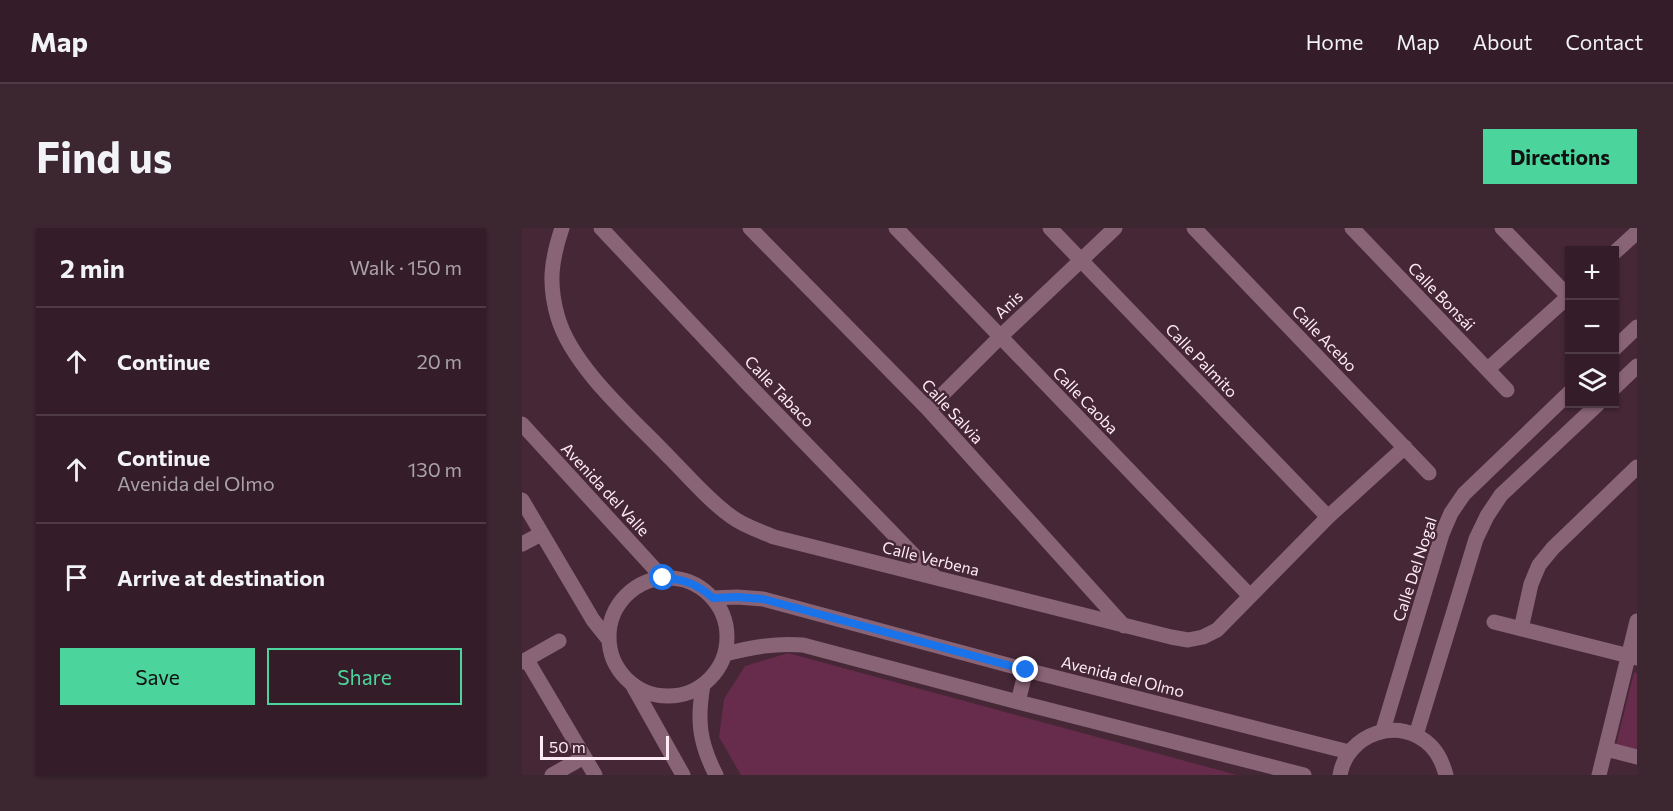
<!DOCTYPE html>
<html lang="en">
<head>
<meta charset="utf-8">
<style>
	body { margin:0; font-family:Commissioner,sans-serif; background:#3c2630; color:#f1f3f6 }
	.controls { position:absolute; right:18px; top:18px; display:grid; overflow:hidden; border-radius:0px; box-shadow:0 2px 4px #0004 }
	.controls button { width:54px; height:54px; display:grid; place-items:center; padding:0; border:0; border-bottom:2px solid #4e3b45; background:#341d28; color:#f1f3f6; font:30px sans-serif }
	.scale { position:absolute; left:18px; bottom:15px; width:129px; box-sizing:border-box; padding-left:6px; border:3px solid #ffebf4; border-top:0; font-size:16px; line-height:21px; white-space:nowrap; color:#ffebf4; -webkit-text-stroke:4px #452736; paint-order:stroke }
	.stop { position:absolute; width:18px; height:18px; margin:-14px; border:4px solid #1a73e8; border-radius:50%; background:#fff }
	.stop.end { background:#1a73e8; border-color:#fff; box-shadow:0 2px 6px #0008 }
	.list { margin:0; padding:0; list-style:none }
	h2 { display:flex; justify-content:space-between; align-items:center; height:78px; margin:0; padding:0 24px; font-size:26px }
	h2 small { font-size:20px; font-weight:400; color:#a9a2a8 }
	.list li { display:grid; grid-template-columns:39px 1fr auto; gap:18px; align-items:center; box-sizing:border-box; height:108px; padding:0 24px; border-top:2px solid #4e3b45 }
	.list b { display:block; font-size:22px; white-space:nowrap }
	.list p { margin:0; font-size:20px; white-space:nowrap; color:#a9a2a8 }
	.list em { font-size:20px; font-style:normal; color:#a9a2a8 }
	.actions { display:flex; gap:12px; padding:18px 24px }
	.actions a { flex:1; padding:14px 0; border:2px solid #4bd49b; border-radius:0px; text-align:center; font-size:21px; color:#4bd49b }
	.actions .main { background:#4bd49b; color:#111 }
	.icon { flex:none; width:33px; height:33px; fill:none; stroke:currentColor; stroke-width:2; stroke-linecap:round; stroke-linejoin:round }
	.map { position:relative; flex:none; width:1115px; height:547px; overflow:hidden; border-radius:0px }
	header { display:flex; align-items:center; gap:36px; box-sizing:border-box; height:84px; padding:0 30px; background:#341d28; border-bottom:2px solid #4e3b45 }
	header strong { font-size:28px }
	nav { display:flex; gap:33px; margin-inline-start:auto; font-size:21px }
	.intro { display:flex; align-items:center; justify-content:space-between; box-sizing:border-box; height:144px; padding:0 36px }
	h1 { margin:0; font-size:42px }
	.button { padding:15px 27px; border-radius:0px; background:#4bd49b; color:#111; font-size:21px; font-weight:700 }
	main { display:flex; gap:36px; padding:0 36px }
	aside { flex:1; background:#341d28; border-radius:0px; box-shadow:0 2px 4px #0004 }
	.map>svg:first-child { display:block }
	.green { fill:#672b4c }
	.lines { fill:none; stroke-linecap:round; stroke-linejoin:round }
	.minor { stroke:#896476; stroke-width:15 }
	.tertiary { stroke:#896476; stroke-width:15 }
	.route { stroke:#1a73e8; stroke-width:8 }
	.labels { text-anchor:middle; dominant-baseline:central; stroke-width:5; stroke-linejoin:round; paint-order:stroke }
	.street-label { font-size:16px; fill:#ffebf4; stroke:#452736 }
</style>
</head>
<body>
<header>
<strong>Map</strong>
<nav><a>Home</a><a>Map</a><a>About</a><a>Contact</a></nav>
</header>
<div class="intro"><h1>Find us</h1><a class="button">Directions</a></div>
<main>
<aside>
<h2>2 min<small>Walk · 150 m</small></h2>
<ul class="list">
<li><svg class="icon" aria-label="ahead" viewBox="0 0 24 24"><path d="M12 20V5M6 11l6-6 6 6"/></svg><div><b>Continue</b></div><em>20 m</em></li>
<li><svg class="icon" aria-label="ahead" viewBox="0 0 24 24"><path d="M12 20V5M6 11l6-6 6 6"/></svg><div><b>Continue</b><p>Avenida del Olmo</p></div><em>130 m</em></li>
<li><svg class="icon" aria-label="arrive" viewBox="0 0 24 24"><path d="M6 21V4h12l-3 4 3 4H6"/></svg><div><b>Arrive at destination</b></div></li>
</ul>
<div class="actions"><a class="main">Save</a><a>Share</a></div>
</aside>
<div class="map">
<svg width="1115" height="547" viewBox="0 0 1115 547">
	<rect width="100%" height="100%" fill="#452736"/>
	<path class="green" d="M266,425L715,547H219L197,509L202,471L223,438Z
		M1112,444L1115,445V522L1094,517Z"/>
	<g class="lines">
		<path class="minor" d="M40,0C29,33 26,56 36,90C51,140 111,191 147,229C167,249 187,273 210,289C222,298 238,303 252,309L649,409L666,412L681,409L695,402L806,289L883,219
			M79,0L227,157L413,349
			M228,0L406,181L602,398
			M374,0L728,368
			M528,0L806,289
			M672,0L907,245
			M830,0L985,162
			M980,0L1046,68
			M1092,25L1115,4
			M1092,121L1115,99
			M966,141L1048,67
			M1092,160L1115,138
			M406,181L478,109L593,0
			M0,316L19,306
			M972,394L1115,430
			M999,401L1009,356L1017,337L1031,320L1115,239
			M5,432L73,547
			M0,434L37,413
			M110,456L161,547
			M181,457C175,492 177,514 194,547
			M861,502L920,306L929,285L942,266L1048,164
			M894,507L954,311L965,288L979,267L1076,176
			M1084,521L1115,529
			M30,547L62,529
			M1077,547L1115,393"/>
		<path class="tertiary" d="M0,196L141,350
			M0,272L71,392L87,412
			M87 409a59 59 0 1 1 118 0a59 59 0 1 1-118 0Z
			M191,370L215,369L241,371L504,442L827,524
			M203,426C230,419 253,415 281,417L496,474L782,547
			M496,474L504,442
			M818,547C825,505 879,487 909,518C917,526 921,536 924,547"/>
	</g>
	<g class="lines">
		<path class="route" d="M141,350C162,351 175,356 191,370L215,369L241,371L504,442"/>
	</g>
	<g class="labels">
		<g class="street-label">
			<text transform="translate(920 68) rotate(46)">Calle Bonsái</text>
			<text transform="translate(486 76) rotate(-43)">Anis</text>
			<text transform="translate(803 110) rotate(46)">Calle Acebo</text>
			<text transform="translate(680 132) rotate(46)">Calle Palmito</text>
			<text transform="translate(258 163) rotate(46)">Calle Tabaco</text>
			<text transform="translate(564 172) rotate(46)">Calle Caoba</text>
			<text transform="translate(431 183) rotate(47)">Calle Salvia</text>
			<text transform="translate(84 261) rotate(47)">Avenida del Valle</text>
			<text transform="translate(409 330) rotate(14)">Calle Verbena</text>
			<text transform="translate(892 341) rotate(-72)">Calle Del Nogal</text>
			<text transform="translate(601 448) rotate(14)">Avenida del Olmo</text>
		</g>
	</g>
</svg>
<div class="controls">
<button>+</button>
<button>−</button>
<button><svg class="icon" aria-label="layers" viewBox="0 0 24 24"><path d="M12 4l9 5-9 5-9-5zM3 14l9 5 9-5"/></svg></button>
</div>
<div class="scale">50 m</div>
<div class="stop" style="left:141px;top:350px"></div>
<div class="stop end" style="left:504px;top:442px"></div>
</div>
</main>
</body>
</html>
